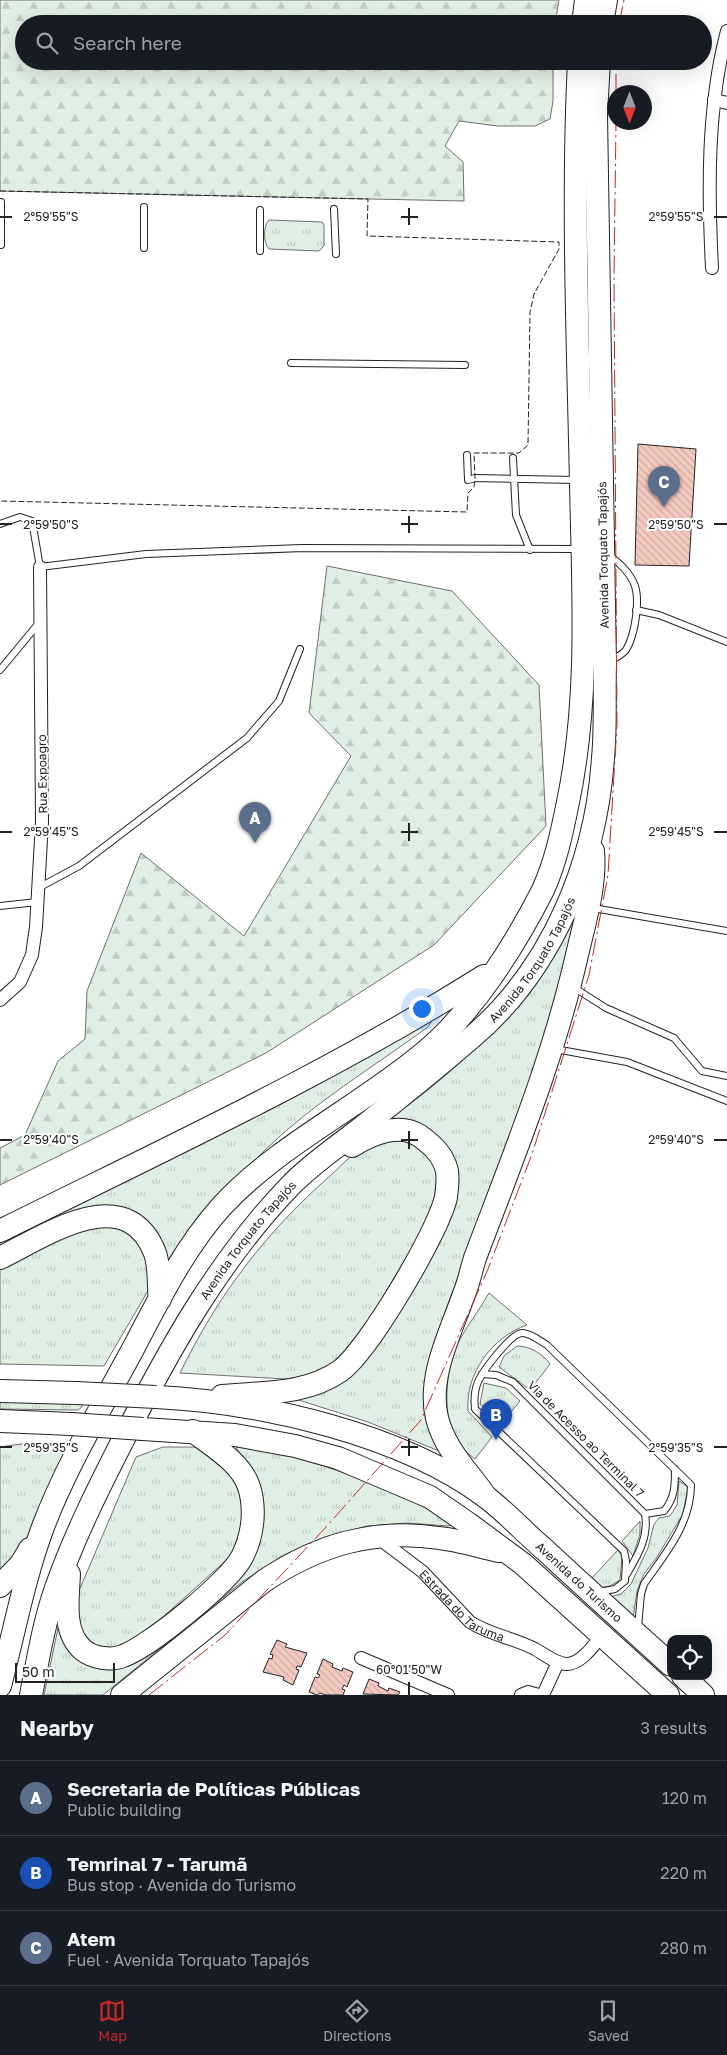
<!DOCTYPE html>
<html lang="en">
<head>
<meta charset="utf-8">
<style>
	body { margin:0; font-family:"Golos Text",sans-serif; background:#20242c; color:#f1f3f6 }
	.controls { position:absolute; right:15px; bottom:15px; display:grid; overflow:hidden; border-radius:10px; box-shadow:0 5px 20px #0002 }
	.controls button { width:45px; height:45px; display:grid; place-items:center; padding:0; border:0; border-bottom:1px solid #363941; background:#171b24; color:#f1f3f6; font:25px sans-serif }
	.compass { position:absolute; left:607px; top:85px; width:45px; height:45px; border-radius:50%; background:#171b24; box-shadow:0 5px 20px #0002; rotate:180deg }
	.scale { position:absolute; left:15px; bottom:12px; width:100px; box-sizing:border-box; padding-left:5px; border:2px solid #222; border-top:0; font-size:14px; line-height:18px; white-space:nowrap; color:#222; -webkit-text-stroke:4px #fff; paint-order:stroke }
	.you { position:absolute; left:421px; top:1008px; width:18px; height:18px; margin:-12px; border:4px solid #fff; border-radius:50%; background:#1a73e8; box-shadow:0 0 0 8px #1a73e833 }
	.badge { display:grid; place-items:center; width:32px; height:32px; border-radius:50%; background:#c62828; color:#fff; font-size:16px; font-weight:700 }
	.pin { position:absolute; translate:-50% -41px; filter:drop-shadow(0 1px 2px #0008) }
	.pin::after { content:''; position:absolute; top:26px; width:18px; height:15px; background:inherit; clip-path:polygon(0 0,100% 0,50% 100%) }
	.list { margin:0; padding:0; list-style:none }
	h2 { display:flex; justify-content:space-between; align-items:center; height:65px; margin:0; padding:0 20px; font-size:21px }
	h2 small { font-size:16px; font-weight:400; color:#9ea1a6 }
	.list li { display:grid; grid-template-columns:32px 1fr auto; gap:15px; align-items:center; box-sizing:border-box; height:75px; padding:0 20px; border-top:1px solid #363941 }
	.list b { display:block; font-size:19px; white-space:nowrap }
	.list p { margin:0; font-size:16px; white-space:nowrap; color:#9ea1a6 }
	.list em { font-size:16px; font-style:normal; color:#9ea1a6 }
	.icon { flex:none; width:28px; height:28px; fill:none; stroke:currentColor; stroke-width:2; stroke-linecap:round; stroke-linejoin:round }
	.map { position:relative; flex:none; width:727px; height:1695px; overflow:hidden }
	.search { position:absolute; background:#171b24; box-shadow:0 5px 20px #0002; left:15px; right:15px; top:15px; height:55px; display:flex; align-items:center; gap:12px; box-sizing:border-box; padding:0 18px; border-radius:28px; color:#9ea1a6; font-size:19px }
	.sheet { height:290px; background:#171b24 }
	nav { display:flex; justify-content:space-around; align-items:center; box-sizing:border-box; height:70px; border-top:1px solid #363941; background:#171b24; font-size:14px; color:#9ea1a6 }
	nav a { display:grid; justify-items:center; gap:2px }
	nav .on { color:#c62828 }
	.map>svg:first-child { display:block }
	.grass { fill:url(#grass-tufts); stroke:#6f6f6f }
	.forest { fill:url(#forest-firs); stroke:#6f6f6f }
	.building { fill:url(#building-back-hatch); stroke:#222 }
	.lines { fill:none; stroke-linecap:round; stroke-linejoin:round }
	.lane-casing { stroke:#222; stroke-width:8 }
	.street-casing { stroke:#222; stroke-width:14 }
	.highway-casing { stroke:#222; stroke-width:24 }
	.lane { stroke:#fff; stroke-width:6 }
	.street { stroke:#fff; stroke-width:12 }
	.highway { stroke:#fff; stroke-width:22 }
	.highway-bridge-casing { stroke:#222; stroke-width:24; stroke-linecap:butt }
	.highway-bridge { stroke:#fff; stroke-width:22 }
	.fence { stroke:#222; stroke-width:1; stroke-dasharray:6 2.5; stroke-linecap:butt }
	.power { stroke:#c62828; stroke-width:1; stroke-dasharray:18 4 2.5 4; stroke-linecap:butt }
	.ticks { fill:none; stroke:#222; stroke-width:2 }
	.labels { text-anchor:middle; dominant-baseline:central; stroke-width:4; stroke-linejoin:round; paint-order:stroke }
	.street-label { font-size:12px; fill:#222; stroke:#fff }
	.ticks-label { font-size:12px; text-anchor:middle; fill:#222; stroke:#fff; stroke-width:4; stroke-linejoin:round; paint-order:stroke }
</style>
</head>
<body>
<div class="map">
<svg width="727" height="1695" viewBox="0 0 727 1695">
	<defs>
		<pattern id="grass-tufts" width="24" height="20" patternUnits="userSpaceOnUse" patternTransform="scale(1.25)"><rect width="24" height="20" fill="#e0efe3"/><path d="M3 7l-1-3M5 7V3M7 7l1-3M15 17l-1-3M17 17v-4M19 17l1-3" fill="none" stroke="#c0cdc2"/></pattern>
		<pattern id="forest-firs" width="22" height="20" patternUnits="userSpaceOnUse" patternTransform="scale(1.25)"><rect width="22" height="20" fill="#e0efe3"/><path d="M5 1l3.5 6h-7zM16 11l3.5 6h-7z" fill="#c0cdc2"/></pattern>
		<pattern id="building-back-hatch" width="6" height="6" patternUnits="userSpaceOnUse" patternTransform="scale(1.25)"><rect width="6" height="6" fill="#f3c9c0"/><path d="M-1 5l2 2M0 0l6 6M5-1l2 2" fill="none" stroke="#d0aca5"/></pattern>
	</defs>
	<rect width="100%" height="100%" fill="#fff"/>
	<path class="grass" d="M269,220L322,222L324,225V246L319,251L269,249C263,243 263,226 269,220Z
		M576,915L555,1015L434,1342L430,1357L444,1453L368,1422L289,1397L323,1388L455,1199L410,1120L390,1118C469,1064 528,999 576,915Z
		M435,1016L428,1027C372,1068 313,1103 264,1151C228,1186 200,1227 169,1266L164,1245L152,1227L104,1206L83,1209L0,1250V1237Z
		M406,1139L438,1165L436,1206L352,1350L315,1375L285,1379L180,1373C218,1295 265,1233 331,1175C343,1164 356,1149 373,1143C382,1139 396,1140 406,1139Z
		M119,1226L147,1251L149,1289L104,1366L0,1364V1269L83,1227Z
		M489,1293L527,1325C492,1337 465,1374 468,1411L492,1437L475,1459C467,1453 459,1446 454,1437C442,1411 446,1363 460,1339C469,1323 480,1309 489,1293Z
		M517,1346C530,1346 543,1354 550,1364L530,1390L499,1367L504,1356Z
		M484,1383L506,1388L520,1401L501,1424L480,1404Z
		M0,1399L81,1402L82,1407L78,1410L0,1409Z
		M69,1442L24,1545L0,1576V1447L28,1443Z
		M241,1444C319,1460 385,1486 456,1523L448,1526L408,1523L367,1526L325,1537L303,1546L282,1556L242,1582L103,1695H44L58,1628L101,1664L241,1569L244,1458L236,1448Z
		M163,1447H194L205,1451L238,1483L245,1526L231,1556L134,1643L109,1649L93,1644L78,1626V1593L136,1457Z
		M679,1481L688,1487L683,1514L657,1557L644,1574L637,1591L633,1618L609,1597L621,1594L631,1584L648,1548L654,1524L659,1518L670,1516L677,1505Z
		M640,1521V1534L633,1556L622,1541Z
		M618,1550L622,1556L620,1580L610,1586L598,1588L590,1580Z"/>
	<path class="forest" d="M0,0H559L555,24H24V61H553V101L550,119L535,126H498L459,121L445,146L463,162L464,201L0,191Z
		M327,566L452,591L539,685L546,826L434,945L266,1053L0,1185V1148L25,1135L58,1061L85,1039L87,991L141,853L244,936L351,756L309,713Z"/>
	<path class="building" d="M638,444L696,449L689,566L635,565Z
		M277,1640L287,1644L285,1647L307,1653L301,1667L297,1666L296,1669L299,1670L293,1685L283,1680L284,1677L263,1672L269,1658L272,1659L273,1655L270,1654Z
		M323,1659L333,1664L332,1667L342,1671L343,1668L353,1672L347,1687L344,1685L342,1689L345,1690L343,1695H326L320,1693L317,1695L309,1692L315,1677L318,1678L320,1675L317,1674Z
		M369,1679L379,1683L378,1686L388,1691L389,1688L400,1692L398,1695L363,1694Z"/>
	<g class="lines">
		<defs>
			<path id="lane" d="M1,202V245
				M144,207V248
				M334,209L336,254
				M260,210V251
				M291,363L465,365
				M467,455L468,480L475,478L577,480
				M513,458L516,515L530,550
				M0,524L20,517L32,521L40,567L146,554L303,548L579,549
				M608,554C619,563 630,572 635,586C640,602 635,635 626,650C623,654 615,658 611,661
				M636,610L659,615L727,642
				M0,670L39,623
				M38,888L79,866L247,738L279,701L300,649
				M0,906L37,902
				M593,908L727,931
				M573,987L606,1008L674,1038L702,1071L727,1076
				M555,1049L627,1062L727,1101
				M482,1374L496,1375L513,1382L645,1514C649,1537 638,1555 627,1574
				M645,1514L664,1511C675,1498 675,1485 675,1469
				M599,1592L615,1589L625,1581L626,1561L624,1551L475,1409C474,1400 474,1391 478,1382C482,1372 511,1333 522,1333C531,1333 540,1341 547,1345L691,1485C691,1524 665,1554 644,1584L641,1594L638,1627"/>
			<g id="street">
				<path d="M714,100L727,103"/>
				<path d="M712,268C708,190 707,107 727,31"/>
				<path d="M0,1000L20,982L32,955L36,927L42,822L40,567"/>
				<path id="s1" d="M377,1537L423,1572L470,1622C490,1635 514,1638 535,1649C544,1654 556,1664 567,1664C581,1664 594,1645 602,1635"/>
				<path d="M361,1658L448,1695"/>
				<path d="M521,1695L528,1692L539,1695"/>
				<path d="M543,1695L558,1662"/>
			</g>
			<g id="highway">
				<path d="M583,24L586,0"/>
				<path d="M602,24L606,0"/>
				<path d="M0,1231C163,1150 330,1073 484,976"/>
				<path d="M0,1258C45,1236 126,1179 155,1253C160,1267 158,1285 160,1299"/>
				<path d="M0,1391L76,1393"/>
				<path d="M222,1396C262,1392 306,1395 340,1371C368,1351 439,1231 446,1197C447,1190 448,1178 447,1171C443,1154 432,1145 420,1136C399,1122 371,1134 352,1146"/>
				<path id="s2" d="M156,1397C261,1402 401,1434 486,1497C507,1513 525,1533 545,1550C587,1589 629,1627 671,1665"/>
				<path d="M0,1421L71,1424"/>
				<path d="M143,1429L235,1435L295,1446L338,1458L430,1497L469,1524L523,1564L668,1695"/>
				<path d="M486,1497C468,1471 445,1450 437,1418C427,1377 451,1332 464,1294C469,1283 471,1270 475,1258C513,1157 553,1060 577,955C585,920 596,886 593,851"/>
				<path d="M69,1574C68,1598 62,1632 83,1650C93,1658 111,1661 123,1656C150,1646 229,1582 242,1557C253,1536 256,1509 249,1487C241,1462 212,1446 193,1431"/>
				<path d="M0,1586L21,1564L30,1549"/>
				<path d="M683,1676L703,1695"/>
				<path d="M0,1686C14,1633 24,1578 43,1527C67,1464 103,1405 134,1347C159,1299 185,1247 221,1207C279,1144 360,1107 425,1052C473,1012 515,945 543,890C556,861 562,832 568,802C590,697 583,589 581,483C578,342 572,201 579,61"/>
				<path id="s3" d="M31,1695C38,1659 44,1622 56,1588C74,1537 98,1489 122,1442C168,1351 218,1261 290,1186C311,1164 337,1147 361,1128C398,1099 435,1069 470,1039C552,970 596,863 603,758C606,727 604,696 605,665L596,114L599,61"/>
				<path d="M122,1695L264,1581C318,1545 374,1528 439,1538C459,1540 480,1547 499,1551"/>
			</g>
		</defs>
		<use href="#lane" class="lane-casing"/>
		<use href="#street" class="street-casing"/>
		<use href="#highway" class="highway-casing"/>
		<use href="#lane" class="lane"/>
		<use href="#street" class="street"/>
		<use href="#highway" class="highway"/>
		<defs>
			<path id="highway-bridge" d="M76,1393L156,1397
				M71,1424L143,1429"/>
		</defs>
		<use href="#highway-bridge" class="highway-bridge-casing"/>
		<use href="#highway-bridge" class="highway-bridge"/>
		<path class="fence" d="M0,191L368,199L367,236L559,242V249L534,294L530,312L528,445L519,453H474L475,478L474,487L468,493L467,512L0,501"/>
		<path class="power" d="M619,24L624,0
			M616,92V61
			M149,1695L225,1635L327,1526L421,1420L488,1269L532,1154L589,975L608,875L617,725L614,277L616,122"/>
	</g>
	<path class="ticks" d="M409,208V225M0,217H12M401,217H418M714,217H727M409,516V533M0,524H12M401,524H418M714,524H727M409,823V841M0,832H12M401,832H418M714,832H727M409,1131V1149M0,1140H12M401,1140H418M714,1140H727M409,1439V1456M0,1447H12M401,1447H418M714,1447H727M409,1682V1695"/>
	<g class="labels">
		<g class="street-label">
			<text transform="translate(603 555) rotate(-91)">Avenida Torquato Tapajós</text>
			<text transform="translate(42 774) rotate(-91)">Rua Expoagro</text>
			<text stroke="none"><textPath href="#s3" startOffset="912">Avenida Torquato Tapajós</textPath></text>
			<text stroke="none"><textPath href="#s3" startOffset="509">Avenida Torquato Tapajós</textPath></text>
			<text transform="translate(586 1439) rotate(45)">Via de Acesso ao Terminal 7</text>
			<text stroke="none"><textPath href="#s2" startOffset="475">Avenida do Turismo</textPath></text>
			<text stroke="none"><textPath href="#s1" startOffset="110">Estrada do Taruma</textPath></text>
		</g>
	</g>
	<g class="ticks-label">
		<text x="676" y="221">2°59'55"S</text>
		<text x="51" y="221">2°59'55"S</text>
		<text x="676" y="529">2°59'50"S</text>
		<text x="51" y="529">2°59'50"S</text>
		<text x="51" y="836">2°59'45"S</text>
		<text x="676" y="836">2°59'45"S</text>
		<text x="676" y="1144">2°59'40"S</text>
		<text x="51" y="1144">2°59'40"S</text>
		<text x="676" y="1452">2°59'35"S</text>
		<text x="51" y="1452">2°59'35"S</text>
		<text x="409" y="1674">60°01'50"W</text>
	</g>
</svg>
<div class="controls">
<button><svg class="icon" aria-label="locate" viewBox="0 0 24 24"><circle cx="12" cy="12" r="6"/><path d="M12 2v4M12 18v4M2 12h4M18 12h4"/></svg></button>
</div>
<svg class="compass" viewBox="-18 -18 36 36"><path d="M0-13l5 13h-10z" fill="#e53935"/><path d="M0 13l5-13h-10z" fill="#9ea1a6"/></svg>
<div class="scale">50 m</div>
<div class="you"></div>
<div class="pin badge" style="left:255px;top:843px;background:#5c6f8a">A</div>
<div class="pin badge" style="left:496px;top:1440px;background:#1a4fb4">B</div>
<div class="pin badge" style="left:664px;top:507px;background:#5c6f8a">C</div>
<div class="search"><svg class="icon" aria-label="search" viewBox="0 0 24 24"><circle cx="10" cy="10" r="6"/><path d="M15 15l6 6"/></svg>Search here</div>
</div>
<section class="sheet">
<h2>Nearby<small>3 results</small></h2>
<ul class="list">
<li><span class="badge" style="background:#5c6f8a">A</span><div><b>Secretaria de Políticas Públicas</b><p>Public building</p></div><em>120 m</em></li>
<li><span class="badge" style="background:#1a4fb4">B</span><div><b>Temrinal 7 - Tarumã</b><p>Bus stop · Avenida do Turismo</p></div><em>220 m</em></li>
<li><span class="badge" style="background:#5c6f8a">C</span><div><b>Atem</b><p>Fuel · Avenida Torquato Tapajós</p></div><em>280 m</em></li>
</ul>
</section>
<nav>
<a class="on"><svg class="icon" aria-label="map" viewBox="0 0 24 24"><path d="M3 6l6-2 6 2 6-2v14l-6 2-6-2-6 2zM9 4v14M15 6v14"/></svg>Map</a>
<a><svg class="icon" aria-label="directions" viewBox="0 0 24 24"><path d="M12 3l9 9-9 9-9-9zM9 14v-3h6M13 9l2 2-2 2"/></svg>Directions</a>
<a><svg class="icon" aria-label="saved" viewBox="0 0 24 24"><path d="M7 4h10v16l-5-4-5 4z"/></svg>Saved</a>
</nav>
</body>
</html>
